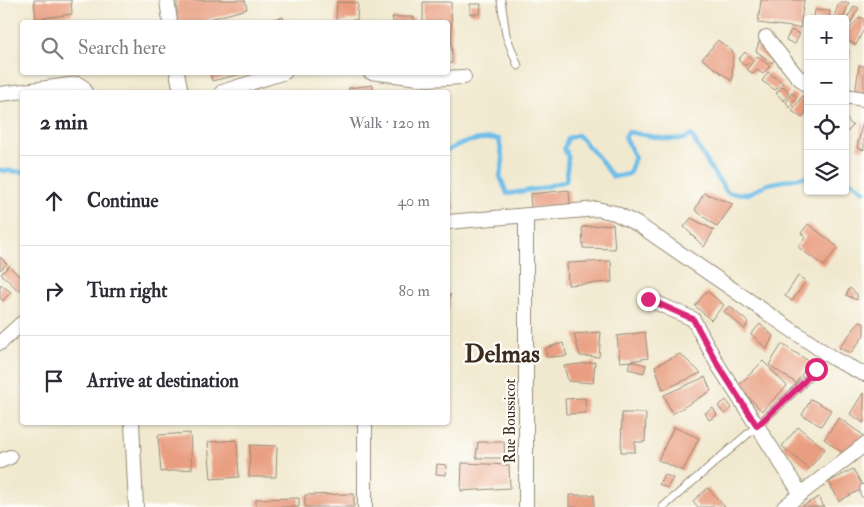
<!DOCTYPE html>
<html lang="en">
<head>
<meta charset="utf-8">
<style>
	body { margin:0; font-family:"IM FELL Double Pica",serif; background:#f7f7f7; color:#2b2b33 }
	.controls { position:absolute; right:15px; top:15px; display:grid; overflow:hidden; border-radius:5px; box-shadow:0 1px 4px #0004 }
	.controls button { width:45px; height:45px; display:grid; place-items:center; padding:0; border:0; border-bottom:1px solid #e1e1e2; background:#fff; color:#2b2b33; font:25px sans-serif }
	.stop { position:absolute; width:15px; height:15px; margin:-11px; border:4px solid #db2777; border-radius:50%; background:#fff }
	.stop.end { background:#db2777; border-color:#fff; box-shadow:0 1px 5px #0008 }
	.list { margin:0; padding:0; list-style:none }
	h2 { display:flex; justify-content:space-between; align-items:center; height:65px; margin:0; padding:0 20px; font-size:21px }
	h2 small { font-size:16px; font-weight:400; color:#7c7c81 }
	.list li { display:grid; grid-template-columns:32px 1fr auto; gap:15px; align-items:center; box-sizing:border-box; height:90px; padding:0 20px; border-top:1px solid #e1e1e2 }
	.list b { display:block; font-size:19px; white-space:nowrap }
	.list em { font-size:16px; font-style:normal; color:#7c7c81 }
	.icon { flex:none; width:28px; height:28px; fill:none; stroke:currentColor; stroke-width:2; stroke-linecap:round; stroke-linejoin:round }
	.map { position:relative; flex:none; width:864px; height:507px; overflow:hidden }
	.search { position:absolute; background:#fff; box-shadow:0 1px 4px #0004; left:20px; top:20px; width:430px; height:55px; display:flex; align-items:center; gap:12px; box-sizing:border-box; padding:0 18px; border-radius:5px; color:#7c7c81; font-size:19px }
	.panel { position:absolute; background:#fff; box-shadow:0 1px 4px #0004; left:20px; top:90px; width:430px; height:335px; border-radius:5px }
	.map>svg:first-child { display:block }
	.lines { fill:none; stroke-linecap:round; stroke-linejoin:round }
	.stream { stroke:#6dbde8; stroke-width:4.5 }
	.building { fill:#e99e81 }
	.service-casing { stroke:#968a76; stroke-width:9 }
	.minor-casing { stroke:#968a76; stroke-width:16 }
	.service { stroke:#fff; stroke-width:7 }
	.minor { stroke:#fff; stroke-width:14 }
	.route { stroke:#db2777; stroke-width:6 }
	.labels { text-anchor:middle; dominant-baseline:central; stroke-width:4.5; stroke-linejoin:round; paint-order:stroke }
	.street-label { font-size:15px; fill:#3b2a1e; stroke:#fdfcf7 }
	.town-label { font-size:25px; font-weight:bold; fill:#3b2a1e; stroke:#fdfcf7 }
</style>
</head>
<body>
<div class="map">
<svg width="864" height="507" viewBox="0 0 864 507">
	<rect width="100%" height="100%" fill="#fdfcf7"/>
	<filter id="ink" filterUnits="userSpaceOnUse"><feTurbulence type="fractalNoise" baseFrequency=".02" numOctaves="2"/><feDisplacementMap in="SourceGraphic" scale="10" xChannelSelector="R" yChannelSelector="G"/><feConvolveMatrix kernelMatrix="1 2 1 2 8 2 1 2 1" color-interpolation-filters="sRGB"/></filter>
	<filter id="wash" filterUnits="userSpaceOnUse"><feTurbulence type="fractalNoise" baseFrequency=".0096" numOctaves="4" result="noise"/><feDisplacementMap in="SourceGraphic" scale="20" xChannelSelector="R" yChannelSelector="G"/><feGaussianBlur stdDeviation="1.12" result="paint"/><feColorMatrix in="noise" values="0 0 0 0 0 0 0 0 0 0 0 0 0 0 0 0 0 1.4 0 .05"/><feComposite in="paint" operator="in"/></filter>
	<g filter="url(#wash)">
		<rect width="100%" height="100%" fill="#f1e9cf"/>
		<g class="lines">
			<path class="stream" d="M448,150C464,141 480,137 499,139L503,161L500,176L507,194L537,189L566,181L568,157L564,148L568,138L578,135L599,158L613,177L629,174L635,157L625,137L628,132L666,139H684L691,135L713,172L728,193L748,194L768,184L803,177L808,178
				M0,170L22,172
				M845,181L852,182L864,191"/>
		</g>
		<g id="blocks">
			<path class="building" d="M34,0H71L72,14L36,19Z
				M177,0H245L247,9L199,22H177Z
				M761,0H804L800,28L758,23Z
				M337,2L358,3L357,20H346V22H336Z
				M423,2H451L452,63H448V22H423Z
				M839,3H849L843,19H833Z
				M470,4H481L480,14H470Z
				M854,6L859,8L850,24L846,21Z
				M815,10L830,11L829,19H814Z
				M283,17L284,22H260Z
				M392,17H414V22H393Z
				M860,17L864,19V29L856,45L845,39V34Z
				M791,30L800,34L795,44L786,40Z
				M760,39L779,54L772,63L756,51Z
				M718,40L733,52L732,81L702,59Z
				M845,50L849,51L846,68H845Z
				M745,52L752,59L745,66L738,60Z
				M757,56L770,66L763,74L757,70L753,74L747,69Z
				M859,65L864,66V96L855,95Z
				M210,72H245V73L212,81Z
				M768,72L783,83L775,90L762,81Z
				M373,85V92H349V88Z
				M783,86L789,92L784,101L776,93Z
				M792,93L797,96L790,108L786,102Z
				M802,96L808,100V110L802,118L792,111Z
				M845,117L853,126L845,134Z
				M863,121H864V150L857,148Z
				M448,190H449L450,209L448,210Z
				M569,190L570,205L531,208L530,194Z
				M704,193L733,204L717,227L695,210Z
				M691,218L714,230L704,247L684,227Z
				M613,224L615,249L583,248L582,227Z
				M808,224L838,247L824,266L798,247L806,237L801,233Z
				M0,257L7,264L0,270Z
				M611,261L612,282L568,285L567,263Z
				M9,266L22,279V287L19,291L1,274Z
				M798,276L806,281L792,301L785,296Z
				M0,284L11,292L3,301L0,298Z
				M850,288L857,294V300L846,295Z
				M707,291L724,305L711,320L695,306Z
				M450,294L449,309H448V295Z
				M729,306L748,322L745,329L724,312Z
				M860,321L864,324V335L851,353L839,348Z
				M760,324L773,336L767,349L751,334Z
				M601,332L599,357L580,356L574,334Z
				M645,332L648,358L630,361L646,365L644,373L628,369L630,361L620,362L617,336Z
				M563,343L567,356L546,357V348Z
				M782,344L810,362L796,383L769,365Z
				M680,354L701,373L663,390L655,366Z
				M763,361L787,386L762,411L738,386Z
				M595,362L593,383L568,381L564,366Z
				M705,377L711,391L672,414L664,395Z
				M863,393L864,394V423L850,414Z
				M585,398L586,413L566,414L565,399Z
				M811,399L831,410L821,426L802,415Z
				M726,400L732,408L724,414L718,406Z
				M713,408L717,415L709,420L705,413Z
				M622,413H646L645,442H635V452H621Z
				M839,418L863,435L847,456L824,439Z
				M674,427L699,438L683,471L658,460Z
				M798,427L825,449L809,469L782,446Z
				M190,433L192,469L161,472L158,435Z
				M237,440L239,477L211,479L208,442Z
				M478,442H504L505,458H476Z
				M250,445L277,446L276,477H249Z
				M462,463L509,465L510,488L461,491Z
				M437,464L447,465L446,475L436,474Z
				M853,469L864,488L839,501L829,482Z
				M664,474L673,478L667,488L659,484Z
				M708,488L725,507H698L693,501Z
				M354,494V507H305V495Z
				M569,495H594V507H569Z
				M819,497L824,507H803L802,506Z
				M299,498V507H256V499Z"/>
		</g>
	</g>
	<g filter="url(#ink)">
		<use href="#blocks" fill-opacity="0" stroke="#968a76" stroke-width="1"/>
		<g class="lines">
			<defs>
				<path id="service" d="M501,0L506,35L518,66
					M864,488V493
					M663,507L757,426L800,386L816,369"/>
				<path id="minor" d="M167,0L170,22
					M766,37L796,75L808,86
					M177,72L181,92
					M370,72L428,79L464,77
					M222,92L285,72
					M0,94L78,84L83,87L85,92
					M845,96L864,99
					M448,222L597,209L615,213L639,225L834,359L864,374
					M648,299L693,319L718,365L801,494
					M0,343L22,323
					M132,422L136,507
					M0,461L10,457
					M365,507V422
					M526,507V216
					M784,507L864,445"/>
			</defs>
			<use href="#service" class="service-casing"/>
			<use href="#minor" class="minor-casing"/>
			<use href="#service" class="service"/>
			<use href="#minor" class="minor"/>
		</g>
	</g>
	<g class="lines" filter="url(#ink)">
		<path class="route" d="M648,299L693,319L718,365L757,426L800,386L816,369"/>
	</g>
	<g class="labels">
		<g class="street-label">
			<text transform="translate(510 421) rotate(-90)">Rue Boussicot</text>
		</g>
		<g class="town-label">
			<text x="502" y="354">Delmas</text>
		</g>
	</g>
</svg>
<div class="controls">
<button>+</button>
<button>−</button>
<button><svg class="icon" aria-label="locate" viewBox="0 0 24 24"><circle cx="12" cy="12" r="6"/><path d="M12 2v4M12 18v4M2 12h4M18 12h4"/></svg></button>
<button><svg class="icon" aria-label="layers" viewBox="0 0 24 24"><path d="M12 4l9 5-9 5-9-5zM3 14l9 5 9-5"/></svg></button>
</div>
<div class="stop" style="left:816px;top:369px"></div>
<div class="stop end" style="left:648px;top:299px"></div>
<div class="search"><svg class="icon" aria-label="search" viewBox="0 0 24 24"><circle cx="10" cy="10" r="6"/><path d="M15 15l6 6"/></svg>Search here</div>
<section class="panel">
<h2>2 min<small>Walk · 120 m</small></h2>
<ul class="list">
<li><svg class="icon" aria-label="ahead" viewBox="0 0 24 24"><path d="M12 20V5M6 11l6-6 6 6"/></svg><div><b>Continue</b></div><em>40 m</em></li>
<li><svg class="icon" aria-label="right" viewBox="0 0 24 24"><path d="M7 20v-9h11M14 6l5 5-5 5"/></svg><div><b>Turn right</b></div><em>80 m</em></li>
<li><svg class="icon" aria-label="arrive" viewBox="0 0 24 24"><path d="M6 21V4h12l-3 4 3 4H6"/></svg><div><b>Arrive at destination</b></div></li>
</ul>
</section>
</div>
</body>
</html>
